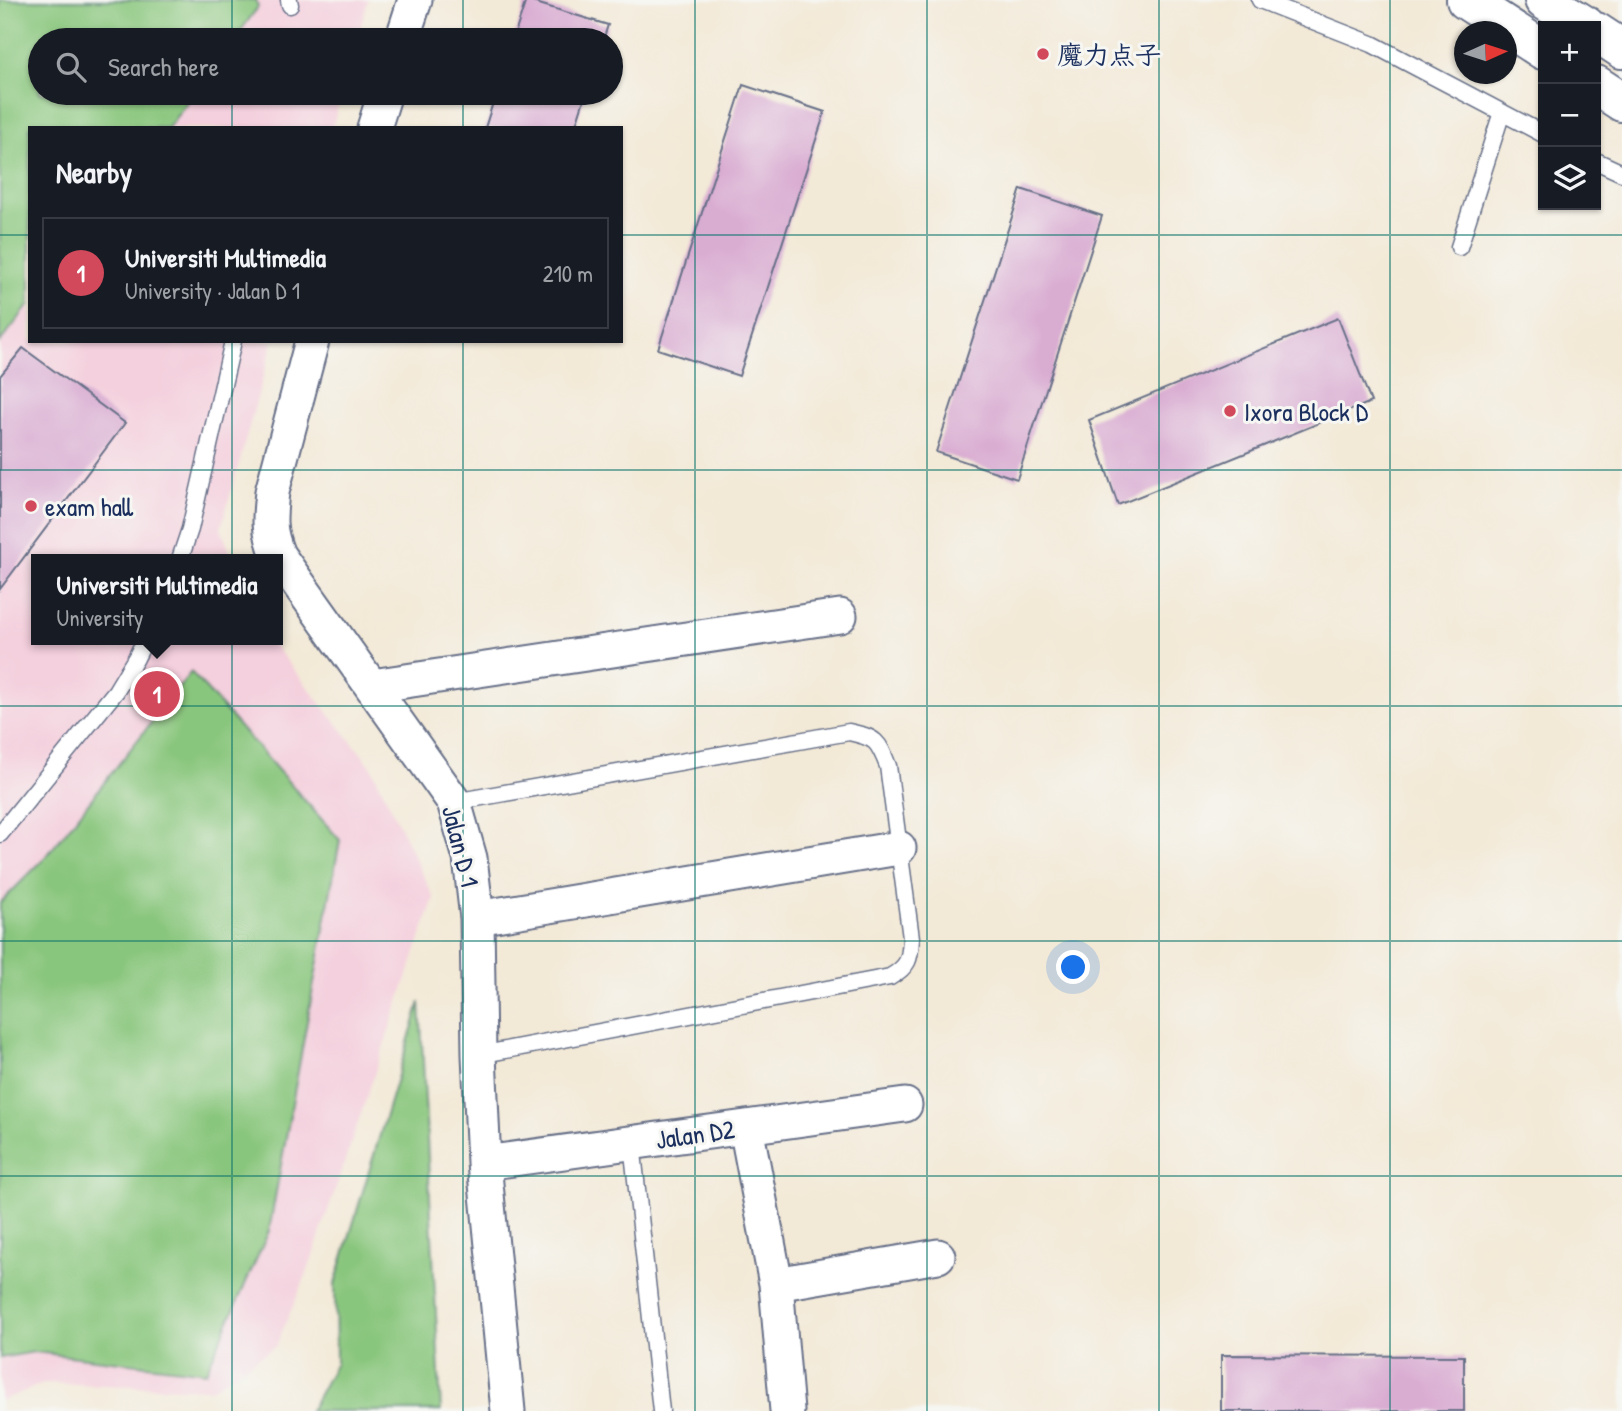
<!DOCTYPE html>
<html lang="en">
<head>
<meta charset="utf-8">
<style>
	body { margin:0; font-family:"Patrick Hand","LXGW WenKai TC",sans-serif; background:#20242c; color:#f1f3f6 }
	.controls { position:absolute; right:21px; top:21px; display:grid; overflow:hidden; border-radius:0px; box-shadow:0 2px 5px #0004 }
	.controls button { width:63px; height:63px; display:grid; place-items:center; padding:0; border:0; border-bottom:2px solid #363941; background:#171b24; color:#f1f3f6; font:35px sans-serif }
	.compass { position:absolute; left:1454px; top:21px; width:63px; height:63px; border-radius:50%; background:#171b24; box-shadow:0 2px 5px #0004; rotate:87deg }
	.you { position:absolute; left:1074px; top:968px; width:24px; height:24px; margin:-18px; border:5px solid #fff; border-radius:50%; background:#1a73e8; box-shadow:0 0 0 10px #1a73e833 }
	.badge { display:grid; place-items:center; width:46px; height:46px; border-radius:50%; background:#d1495b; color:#fff; font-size:23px; font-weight:700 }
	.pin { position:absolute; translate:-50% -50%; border:4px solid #fff; box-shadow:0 2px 7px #0006 }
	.popup { position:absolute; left:31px; top:554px; width:252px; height:91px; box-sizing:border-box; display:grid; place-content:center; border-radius:0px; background:#171b24; filter:drop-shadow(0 2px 5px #0005); font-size:23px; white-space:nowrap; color:#9ea1a6 }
	.popup b { font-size:26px; color:#f1f3f6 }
	.popup::after { content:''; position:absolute; left:50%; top:100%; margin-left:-14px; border:14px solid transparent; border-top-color:#171b24 }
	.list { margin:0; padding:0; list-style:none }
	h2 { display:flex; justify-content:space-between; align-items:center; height:91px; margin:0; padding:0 28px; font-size:30px }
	h2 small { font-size:23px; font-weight:400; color:#9ea1a6 }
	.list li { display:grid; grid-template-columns:46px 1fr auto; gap:21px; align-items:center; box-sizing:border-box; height:112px; margin:0 14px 14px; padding:0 14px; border:2px solid #363941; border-radius:0px }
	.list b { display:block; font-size:26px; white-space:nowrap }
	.list p { margin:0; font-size:23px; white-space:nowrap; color:#9ea1a6 }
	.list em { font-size:23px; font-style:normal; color:#9ea1a6 }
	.icon { flex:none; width:38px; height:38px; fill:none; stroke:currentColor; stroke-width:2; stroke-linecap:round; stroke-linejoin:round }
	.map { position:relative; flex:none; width:1622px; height:1411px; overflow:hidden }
	.search { position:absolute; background:#171b24; box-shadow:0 2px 5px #0004; left:28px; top:28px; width:595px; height:77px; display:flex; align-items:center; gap:18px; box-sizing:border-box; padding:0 24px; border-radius:38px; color:#9ea1a6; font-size:26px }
	.panel { position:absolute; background:#171b24; box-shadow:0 2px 5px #0004; left:28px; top:126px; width:595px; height:217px; border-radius:0px }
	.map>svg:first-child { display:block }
	.built { fill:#f4cfdd }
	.green { fill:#89c67d; stroke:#527a6e; stroke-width:2 }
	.building { fill:#d9acd2 }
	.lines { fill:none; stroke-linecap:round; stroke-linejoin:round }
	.lane-casing { stroke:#677088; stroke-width:19 }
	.street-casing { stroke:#677088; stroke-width:37 }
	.primary-casing { stroke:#677088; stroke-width:42 }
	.lane { stroke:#fff; stroke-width:16 }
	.street { stroke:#fff; stroke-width:33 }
	.primary { stroke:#fff; stroke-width:38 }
	.grid { fill:none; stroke:#0f766e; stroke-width:2; stroke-opacity:0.55 }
	.poi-dot { fill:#d1495b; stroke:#f6f6f2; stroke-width:2.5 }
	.labels { text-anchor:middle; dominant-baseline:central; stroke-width:6; stroke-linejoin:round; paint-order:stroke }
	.poi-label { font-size:26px; fill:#1b2f5e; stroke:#f6f6f2; text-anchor:start }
	.street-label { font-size:26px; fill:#1b2f5e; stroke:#f6f6f2 }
</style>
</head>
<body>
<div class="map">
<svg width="1622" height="1411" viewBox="0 0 1622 1411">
	<rect width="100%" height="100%" fill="#f6f6f2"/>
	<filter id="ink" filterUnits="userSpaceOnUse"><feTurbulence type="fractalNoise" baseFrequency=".0143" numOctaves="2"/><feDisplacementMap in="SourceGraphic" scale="14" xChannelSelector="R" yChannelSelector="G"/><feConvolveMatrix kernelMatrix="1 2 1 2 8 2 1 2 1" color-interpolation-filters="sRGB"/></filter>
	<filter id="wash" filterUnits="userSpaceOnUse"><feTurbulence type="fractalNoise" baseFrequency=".00686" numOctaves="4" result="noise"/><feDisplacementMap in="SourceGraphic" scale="28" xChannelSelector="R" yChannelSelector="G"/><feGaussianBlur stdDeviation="1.57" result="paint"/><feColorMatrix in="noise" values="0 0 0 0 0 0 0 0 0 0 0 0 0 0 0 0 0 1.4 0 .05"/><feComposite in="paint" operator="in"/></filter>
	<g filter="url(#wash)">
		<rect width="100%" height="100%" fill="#f3e9d7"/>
		<path class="built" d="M0,0H368L357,40H40V93H342L332,128H30V341H273L221,528L232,559H36V640H270L371,766L434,898L307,1273L276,1346L211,1389L45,1383L0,1401Z"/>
		<path class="green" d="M0,0H256L258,7L234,40H40V93H194L168,128H30V304L0,342Z
			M191,672L340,840L269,1231L206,1372L34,1352L0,1358V903L45,858Z
			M420,1002L441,1411H310L336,1363L335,1284Z"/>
		<g id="blocks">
			<path class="building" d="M526,0L608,25L603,40H513Z
				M743,85L825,112L739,376L658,349Z
				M496,93H586L575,128H485Z
				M1021,189L1102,216L1017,479L936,452Z
				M1338,318L1371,402L1118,505L1089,420Z
				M23,348L125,423L0,589V376Z
				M1221,1355L1464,1356V1411H1221Z"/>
		</g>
	</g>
	<g filter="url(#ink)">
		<use href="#blocks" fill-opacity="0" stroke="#677088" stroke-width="2"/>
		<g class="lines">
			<defs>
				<path id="lane" d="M289,0L290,5
					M1260,0L1372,44L1543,134
					M1596,161L1622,173
					M1459,247L1502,112
					M180,559L190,529L233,341
					M454,802L849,732C877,738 878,741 888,766L911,938C910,959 909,966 890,977L479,1055
					M0,834L116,691L136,658L145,640
					M632,1143L661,1411"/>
				<path id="street" d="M402,40L415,0
					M374,128L385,93
					M312,341L272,492C269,519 268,530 278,555L454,802L470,858L477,918L479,1055L484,1163L508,1411
					M372,686L840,616
					M477,918L899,848
					M746,1127L776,1284L787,1411
					M484,1163L905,1105
					M776,1284L938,1256"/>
				<path id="primary" d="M1466,0L1543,50
					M1544,0L1586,26
					M1596,32L1622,49
					M1596,85L1622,102"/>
			</defs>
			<use href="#lane" class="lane-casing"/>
			<use href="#street" class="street-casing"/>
			<use href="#primary" class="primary-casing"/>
			<use href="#lane" class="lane"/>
			<use href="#street" class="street"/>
			<use href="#primary" class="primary"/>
		</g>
	</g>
	<path class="grid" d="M232,0V40M463,0V40M695,0V1411M927,0V1411M1159,0V1411M1390,0V1411M232,93V128M463,93V128M0,235H30M621,235H1622M232,341V1411M463,341V1411M0,470H1622M0,706H1622M0,941H1622M0,1176H1622"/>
	<g class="poi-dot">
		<circle cx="1043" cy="54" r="7"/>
		<circle cx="1230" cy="411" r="7"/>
		<circle cx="31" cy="506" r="7"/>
	</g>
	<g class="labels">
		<g class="poi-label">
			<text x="1057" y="54">魔力点子</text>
			<text x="1244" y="411">Ixora Block D</text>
			<text x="45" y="506">exam hall</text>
		</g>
		<g class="street-label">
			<text transform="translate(461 846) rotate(76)">Jalan D 1</text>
			<text transform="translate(695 1134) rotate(-8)">Jalan D2</text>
		</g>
	</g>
</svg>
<div class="controls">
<button>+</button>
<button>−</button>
<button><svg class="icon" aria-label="layers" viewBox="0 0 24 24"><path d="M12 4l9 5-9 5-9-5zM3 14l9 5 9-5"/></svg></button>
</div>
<svg class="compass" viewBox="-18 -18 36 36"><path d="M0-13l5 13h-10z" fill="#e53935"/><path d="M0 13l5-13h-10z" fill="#9ea1a6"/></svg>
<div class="you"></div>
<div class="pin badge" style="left:157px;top:694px">1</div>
<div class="popup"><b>Universiti Multimedia</b>University</div>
<div class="search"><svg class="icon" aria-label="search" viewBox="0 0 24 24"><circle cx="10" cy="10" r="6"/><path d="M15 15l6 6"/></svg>Search here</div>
<section class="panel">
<h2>Nearby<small></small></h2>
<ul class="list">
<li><span class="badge">1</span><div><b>Universiti Multimedia</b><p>University · Jalan D 1</p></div><em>210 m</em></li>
</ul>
</section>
</div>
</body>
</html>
